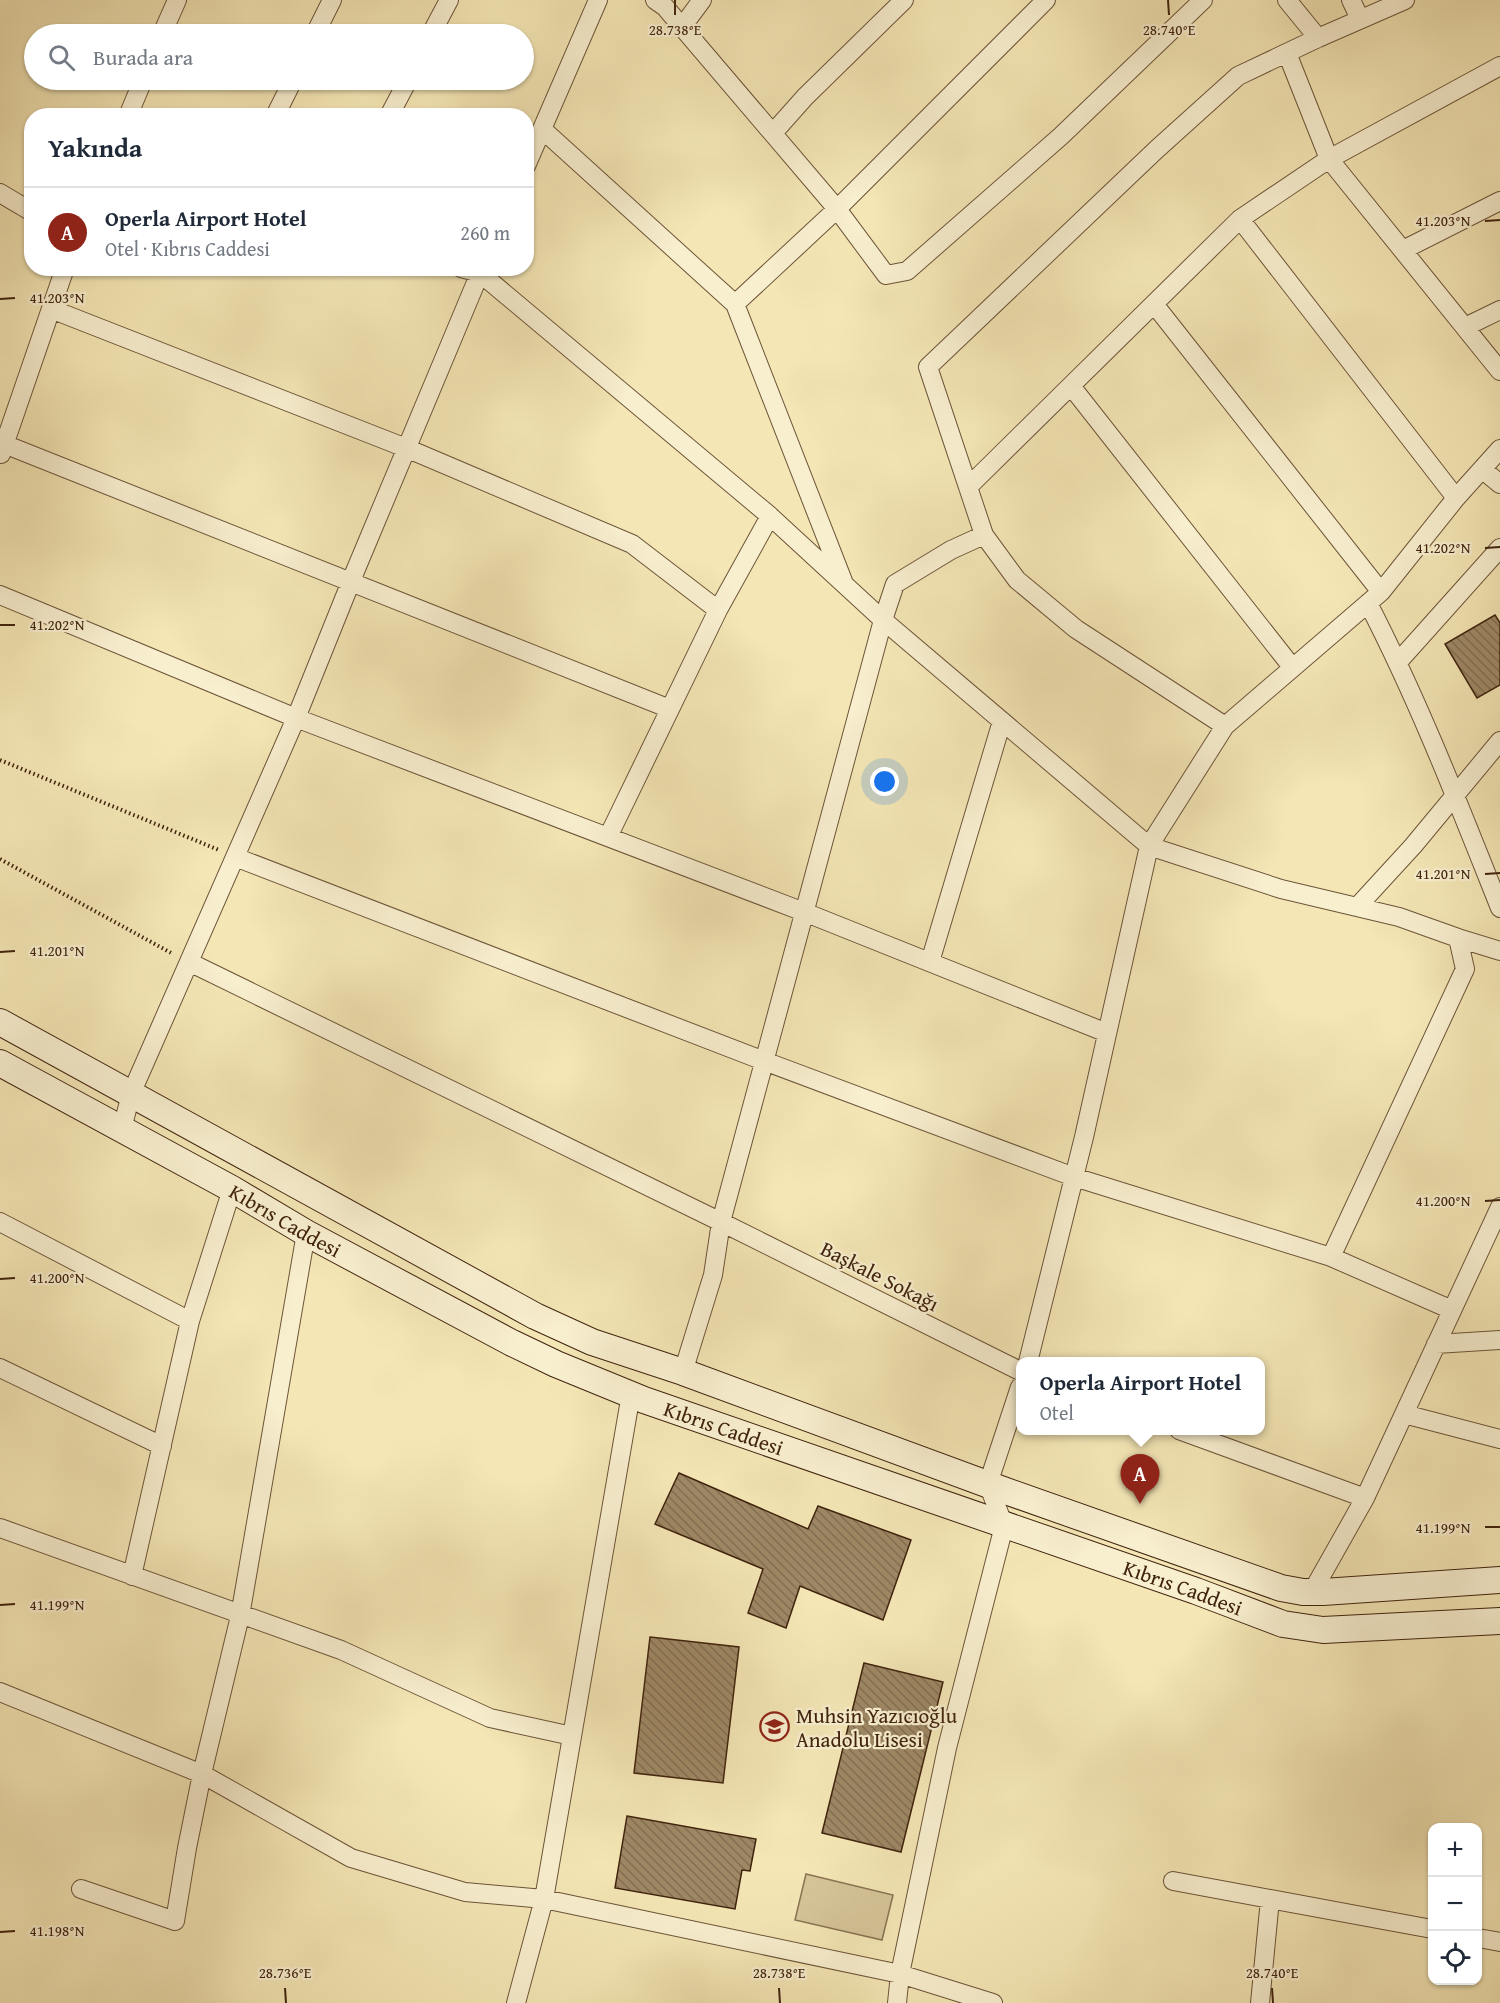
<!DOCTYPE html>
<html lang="tr">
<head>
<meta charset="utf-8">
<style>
	body { margin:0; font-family:"Gentium Book Plus",serif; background:#f2f2f3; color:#1f2937 }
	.controls { position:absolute; right:18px; bottom:18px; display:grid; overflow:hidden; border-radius:12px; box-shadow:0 2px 4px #0004 }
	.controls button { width:54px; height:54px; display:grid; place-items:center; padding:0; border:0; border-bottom:2px solid #e0e1e3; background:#fff; color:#1f2937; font:30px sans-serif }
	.you { position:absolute; left:885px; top:782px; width:21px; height:21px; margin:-15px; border:4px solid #fff; border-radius:50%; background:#1a73e8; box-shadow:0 0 0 9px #1a73e833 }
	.badge { display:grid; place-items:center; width:39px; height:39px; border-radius:50%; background:#8f2418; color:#fff; font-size:20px; font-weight:700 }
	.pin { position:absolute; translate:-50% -50px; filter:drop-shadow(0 2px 3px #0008) }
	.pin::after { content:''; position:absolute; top:32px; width:21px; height:18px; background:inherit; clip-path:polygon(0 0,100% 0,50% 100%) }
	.popup { position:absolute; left:1016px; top:1357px; width:249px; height:78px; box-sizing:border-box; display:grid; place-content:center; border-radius:12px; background:#fff; filter:drop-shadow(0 2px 4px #0005); font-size:20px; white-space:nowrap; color:#747a83 }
	.popup b { font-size:22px; color:#1f2937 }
	.popup::after { content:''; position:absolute; left:50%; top:100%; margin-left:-12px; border:12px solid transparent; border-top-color:#fff }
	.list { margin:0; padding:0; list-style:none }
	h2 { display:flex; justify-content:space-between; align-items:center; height:78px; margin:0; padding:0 24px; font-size:26px }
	h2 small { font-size:20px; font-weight:400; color:#747a83 }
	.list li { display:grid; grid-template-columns:39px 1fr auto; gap:18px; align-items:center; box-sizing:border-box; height:90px; padding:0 24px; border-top:2px solid #e0e1e3 }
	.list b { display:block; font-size:22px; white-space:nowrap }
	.list p { margin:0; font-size:20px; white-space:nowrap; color:#747a83 }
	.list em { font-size:20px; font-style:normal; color:#747a83 }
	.icon { flex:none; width:33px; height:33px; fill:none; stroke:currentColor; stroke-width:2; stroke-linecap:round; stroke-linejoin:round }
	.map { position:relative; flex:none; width:1500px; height:2003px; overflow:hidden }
	.search { position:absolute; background:#fff; box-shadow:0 2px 4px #0004; left:24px; top:24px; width:510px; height:66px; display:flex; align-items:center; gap:15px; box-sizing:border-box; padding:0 21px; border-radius:33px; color:#747a83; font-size:22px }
	.panel { position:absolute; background:#fff; box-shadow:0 2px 4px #0004; left:24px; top:108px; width:510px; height:168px; border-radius:24px }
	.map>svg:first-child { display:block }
	.green { fill:#d5c599; stroke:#8a7454; stroke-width:1.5 }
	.building { fill:url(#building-back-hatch); stroke:#40230e; stroke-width:1.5 }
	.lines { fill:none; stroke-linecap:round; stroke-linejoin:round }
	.street-casing { stroke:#6d5438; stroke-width:20 }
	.secondary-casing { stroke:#40230e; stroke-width:28 }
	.path { stroke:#40230e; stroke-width:4; stroke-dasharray:1.5 3; stroke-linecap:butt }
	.street { stroke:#f8efcf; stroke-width:18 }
	.secondary { stroke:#f8efcf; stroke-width:26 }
	.ticks { fill:none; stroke:#40230e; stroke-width:2 }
	.labels { text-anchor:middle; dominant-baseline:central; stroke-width:4.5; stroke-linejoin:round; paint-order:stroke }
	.street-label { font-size:21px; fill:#40230e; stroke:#f8efcf }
	.poi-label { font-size:21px; fill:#40230e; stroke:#f8efcf; text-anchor:start }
	.ticks-label { font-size:15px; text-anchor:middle; fill:#40230e; stroke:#f8efcf; stroke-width:4.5; stroke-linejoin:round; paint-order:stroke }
</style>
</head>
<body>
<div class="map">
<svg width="1500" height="2003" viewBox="0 0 1500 2003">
	<defs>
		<pattern id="building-back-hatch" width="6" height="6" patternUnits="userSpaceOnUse" patternTransform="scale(1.5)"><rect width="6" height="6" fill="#9e8865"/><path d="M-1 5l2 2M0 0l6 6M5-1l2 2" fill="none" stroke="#826f52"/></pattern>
	</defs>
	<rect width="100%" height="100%" fill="#f4e6b5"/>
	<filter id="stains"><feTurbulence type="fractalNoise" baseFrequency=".00333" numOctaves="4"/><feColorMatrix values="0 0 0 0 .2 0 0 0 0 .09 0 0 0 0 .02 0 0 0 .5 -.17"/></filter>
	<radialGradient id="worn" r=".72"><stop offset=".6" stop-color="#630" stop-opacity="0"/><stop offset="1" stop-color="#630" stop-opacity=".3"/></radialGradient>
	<path class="green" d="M806,1874L893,1895L882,1940L795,1920Z"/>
	<path class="building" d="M1495,615L1500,623V685L1477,698L1445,644Z
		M679,1473L808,1529L818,1506L911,1540L883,1620L800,1586L786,1628L748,1613L763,1569L655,1524Z
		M650,1637L739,1647L723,1783L634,1773Z
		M864,1663L943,1682L901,1852L822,1833Z
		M627,1816L756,1839L750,1871L742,1870L735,1909L615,1888Z"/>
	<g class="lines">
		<defs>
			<path id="street" d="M655,0L665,7L837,209L886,275L907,271L1061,136L1203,0
				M1287,0L1318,38
				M1351,0L1360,19
				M682,27L702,0
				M162,34L177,0
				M315,34L332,0
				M431,34L449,0
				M1287,53L1329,159L1500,371
				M128,116L143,80
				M275,116L293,80
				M389,116L408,80
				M542,129L735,304L843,581
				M773,133L805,97L904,0
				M526,166L598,0
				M0,193L32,212
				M1240,219L1456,498
				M1403,250L1500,201
				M461,268L480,273L770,516L883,620L721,1222L713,1275L683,1372
				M735,304L837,209L1046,0
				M1154,304L1381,592
				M51,309L406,448L632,544L718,610
				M1465,327L1500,310
				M1071,386L1292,667
				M4,444L670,709
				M1,454L65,268
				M1482,469L1500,484
				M968,487L1240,219L1329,159L1500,66
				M984,535L951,550L895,584L883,620L1149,846L1281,889L1399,917L1458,938L1465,969L1331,1257
				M0,595L296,718L804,912L1107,1033
				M1368,603C1419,702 1459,805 1500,908
				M1398,662L1500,548
				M1225,726L1076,629L1017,580L984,535L928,367L1157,149L1238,76L1318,38L1405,0
				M608,837L718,610L770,516
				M235,857L764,1061L1074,1177L1331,1257L1452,1310
				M1357,907L1413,846L1500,741
				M1458,938L1500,951
				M189,962L721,1222L1020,1371
				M930,962L1002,721
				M122,1129L131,1094L296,718L356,569L482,268
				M0,1222L190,1321
				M1436,1344L1500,1340
				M1028,1362L1084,1137L1149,846L1225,726L1381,592L1456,498L1500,449
				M0,1368L162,1446
				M1404,1414L1500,1439
				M1179,1430L1365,1498
				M0,1528L341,1650L490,1718L572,1736
				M132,1576L190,1321L232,1189
				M1312,1592L1365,1498L1500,1207
				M0,1692L202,1774L351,1858L465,1892L544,1899L900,1974L993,2003
				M1173,1881L1432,1929
				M81,1889L175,1921L187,1848L202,1774L240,1616L306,1233
				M1478,1938L1500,1942
				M516,2003L544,1899L631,1394
				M897,2003L900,1974L947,1748L1004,1526L988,1484L1020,1387
				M1260,2003L1270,1899"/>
			<g id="secondary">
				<path d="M0,1022L535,1316L592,1342L683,1372L1003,1490L1281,1588L1303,1592H1323L1500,1580"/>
				<path id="s1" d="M0,1063L232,1189L306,1233L512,1343L556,1364L644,1400L1196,1591L1283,1624L1323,1630L1500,1621"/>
			</g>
		</defs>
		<use href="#street" class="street-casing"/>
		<use href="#secondary" class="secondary-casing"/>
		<path class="path" d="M0,760L219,850
			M0,859L173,954"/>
		<use href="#street" class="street"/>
		<use href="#secondary" class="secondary"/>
	</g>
	<path class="ticks" d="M675,0V15M1168,0L1169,15M1485,221L1500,220M0,299L15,298M1485,548L1500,547M0,625H15M1485,874L1500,873M0,952L15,951M1485,1201L1500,1200M0,1279L15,1278M1485,1527H1500M0,1605L15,1604M0,1932L15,1931M285,1988L286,2003M779,1988L780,2003M1272,1988L1273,2003"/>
	<defs>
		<symbol id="school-ring" viewBox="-11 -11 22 22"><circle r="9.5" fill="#f8efcf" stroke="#8f2418" stroke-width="1.5"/><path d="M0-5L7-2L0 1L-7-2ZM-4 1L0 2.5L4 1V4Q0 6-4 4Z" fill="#8f2418"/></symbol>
	</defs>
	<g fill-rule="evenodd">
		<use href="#school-ring" x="758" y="1710" width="33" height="33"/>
	</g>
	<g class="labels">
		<g class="street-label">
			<text stroke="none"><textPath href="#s1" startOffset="326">Kıbrıs Caddesi</textPath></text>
			<text transform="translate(880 1276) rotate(27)">Başkale Sokağı</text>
			<text stroke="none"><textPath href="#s1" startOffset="812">Kıbrıs Caddesi</textPath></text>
			<text stroke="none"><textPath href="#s1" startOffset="1298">Kıbrıs Caddesi</textPath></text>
		</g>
		<g class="poi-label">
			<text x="796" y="1715">Muhsin Yazıcıoğlu<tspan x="796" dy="24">Anadolu Lisesi</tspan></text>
		</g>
	</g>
	<g class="ticks-label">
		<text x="675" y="35">28.738°E</text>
		<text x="1169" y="35">28.740°E</text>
		<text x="1443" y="226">41.203°N</text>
		<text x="57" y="303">41.203°N</text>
		<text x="1443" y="553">41.202°N</text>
		<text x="57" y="630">41.202°N</text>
		<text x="1443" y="879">41.201°N</text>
		<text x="57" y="956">41.201°N</text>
		<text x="1443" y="1206">41.200°N</text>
		<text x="57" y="1283">41.200°N</text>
		<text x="1443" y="1533">41.199°N</text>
		<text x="57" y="1610">41.199°N</text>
		<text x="57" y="1936">41.198°N</text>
		<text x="285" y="1978">28.736°E</text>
		<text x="779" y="1978">28.738°E</text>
		<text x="1272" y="1978">28.740°E</text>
	</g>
	<rect width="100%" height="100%" filter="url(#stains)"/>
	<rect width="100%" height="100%" fill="url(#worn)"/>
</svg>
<div class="controls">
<button>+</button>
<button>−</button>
<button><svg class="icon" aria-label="locate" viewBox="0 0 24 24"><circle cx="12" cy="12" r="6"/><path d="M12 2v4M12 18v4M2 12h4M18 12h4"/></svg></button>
</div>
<div class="you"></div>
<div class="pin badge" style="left:1140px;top:1504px">A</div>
<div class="popup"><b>Operla Airport Hotel</b>Otel</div>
<div class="search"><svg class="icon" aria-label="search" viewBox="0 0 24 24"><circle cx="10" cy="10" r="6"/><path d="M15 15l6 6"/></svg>Burada ara</div>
<section class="panel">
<h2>Yakında<small></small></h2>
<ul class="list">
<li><span class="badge">A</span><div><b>Operla Airport Hotel</b><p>Otel · Kıbrıs Caddesi</p></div><em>260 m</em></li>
</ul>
</section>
</div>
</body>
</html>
